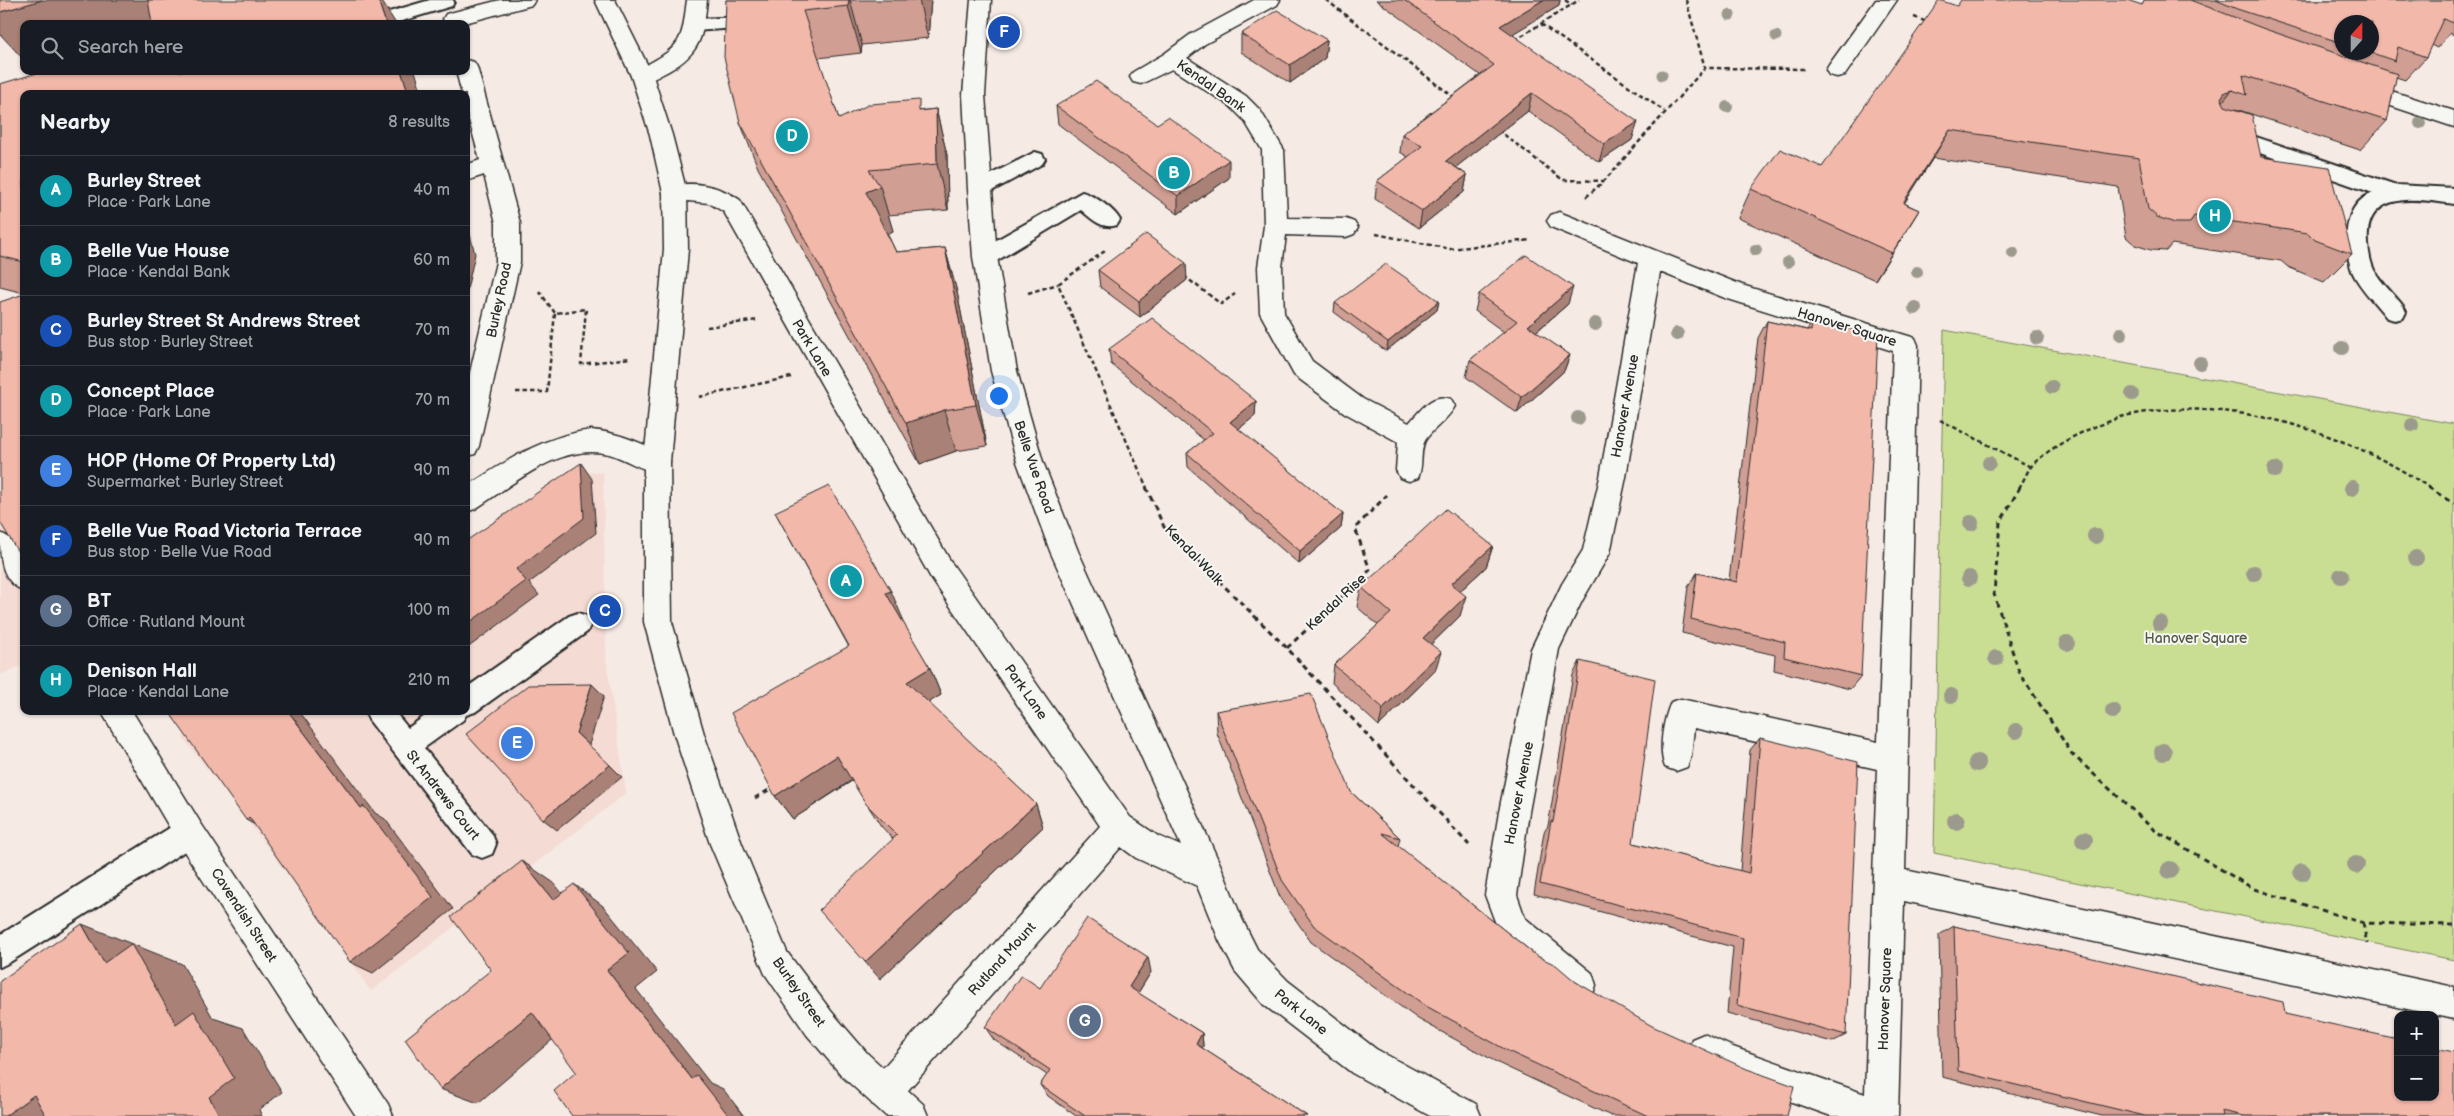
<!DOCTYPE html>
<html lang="en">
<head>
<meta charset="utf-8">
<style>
	body { margin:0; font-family:"Balsamiq Sans",sans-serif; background:#242831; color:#f1f3f6 }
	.controls { position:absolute; right:15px; bottom:15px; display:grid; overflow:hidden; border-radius:10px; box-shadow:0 1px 4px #0004 }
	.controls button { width:45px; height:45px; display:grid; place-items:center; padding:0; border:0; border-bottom:1px solid #363941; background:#171b24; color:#f1f3f6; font:25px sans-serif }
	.compass { position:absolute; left:2334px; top:15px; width:45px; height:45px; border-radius:50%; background:#171b24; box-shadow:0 1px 4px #0004; rotate:21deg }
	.you { position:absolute; left:998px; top:395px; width:18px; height:18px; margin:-12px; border:4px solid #fff; border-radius:50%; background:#1a73e8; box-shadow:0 0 0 8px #1a73e833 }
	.badge { display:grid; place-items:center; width:32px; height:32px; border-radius:50%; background:#ea580c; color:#fff; font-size:16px; font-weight:700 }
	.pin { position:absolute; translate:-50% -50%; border:2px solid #fff; box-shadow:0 1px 5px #0006 }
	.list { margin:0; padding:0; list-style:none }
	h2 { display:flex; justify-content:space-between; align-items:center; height:65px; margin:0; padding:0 20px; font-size:21px }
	h2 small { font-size:16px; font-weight:400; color:#9ea1a6 }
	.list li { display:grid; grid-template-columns:32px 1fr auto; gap:15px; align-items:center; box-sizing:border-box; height:70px; padding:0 20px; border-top:1px solid #363941 }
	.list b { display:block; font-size:19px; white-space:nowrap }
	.list p { margin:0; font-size:16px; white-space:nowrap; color:#9ea1a6 }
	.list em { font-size:16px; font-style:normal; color:#9ea1a6 }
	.icon { flex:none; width:28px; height:28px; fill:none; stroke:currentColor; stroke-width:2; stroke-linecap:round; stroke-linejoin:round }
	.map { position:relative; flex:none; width:2454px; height:1116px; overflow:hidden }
	.search { position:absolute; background:#171b24; box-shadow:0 1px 4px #0004; left:20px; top:20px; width:450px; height:55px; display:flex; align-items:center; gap:12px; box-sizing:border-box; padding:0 18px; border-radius:10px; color:#9ea1a6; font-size:19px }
	.panel { position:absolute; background:#171b24; box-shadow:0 1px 4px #0004; left:20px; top:90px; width:450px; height:625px; border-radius:10px }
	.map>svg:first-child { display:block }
	.built { fill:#f4dbd3 }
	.green { fill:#c9de93; stroke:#7a845f }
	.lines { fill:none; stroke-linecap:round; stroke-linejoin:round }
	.lane-casing { stroke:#2b2b2b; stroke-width:4 }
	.street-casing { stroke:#2b2b2b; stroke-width:3 }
	.secondary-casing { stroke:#2b2b2b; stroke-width:3 }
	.path-far1 { stroke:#2b2b2b; stroke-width:2.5; stroke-dasharray:4.5 3; stroke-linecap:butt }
	.path { stroke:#2b2b2b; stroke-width:3; stroke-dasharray:5.5 4.5; stroke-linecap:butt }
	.lane { fill:#f6f6f2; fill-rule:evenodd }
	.street { fill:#f6f6f2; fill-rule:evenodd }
	.secondary { fill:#f6f6f2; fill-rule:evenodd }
	.tree { fill:#9b9a8d }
	.wall { fill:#d09e92; stroke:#2b2b2b; fill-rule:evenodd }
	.shaded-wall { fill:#a98177; stroke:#2b2b2b }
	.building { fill:#f2b8aa; stroke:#2b2b2b }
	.labels { text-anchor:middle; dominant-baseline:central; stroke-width:4; stroke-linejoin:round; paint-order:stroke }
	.street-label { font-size:14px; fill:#2b2b2b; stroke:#f6f6f2 }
	.park-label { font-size:14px; fill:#525845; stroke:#f6f6f2 }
</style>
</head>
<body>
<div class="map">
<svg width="2454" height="1116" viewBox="0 0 2454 1116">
	<rect width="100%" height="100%" fill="#f5eae4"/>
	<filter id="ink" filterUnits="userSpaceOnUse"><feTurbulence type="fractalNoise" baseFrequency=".02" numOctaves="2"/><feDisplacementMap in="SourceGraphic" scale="10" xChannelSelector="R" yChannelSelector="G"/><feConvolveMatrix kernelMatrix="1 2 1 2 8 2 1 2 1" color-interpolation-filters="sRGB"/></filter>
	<g filter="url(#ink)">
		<path class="built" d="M574,472L603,473L606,659L626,793L371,991L264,842L183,738L196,711H466V540Z
			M0,501L24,537V664L0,675Z"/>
		<path class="green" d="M1944,330L2454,424V960L1934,853Z"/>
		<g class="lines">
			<defs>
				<path id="lane" d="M430,0H453L454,2L452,6L392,24H360L362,20Z
					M745,17L752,19L755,23L752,27L694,31L687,29L684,25L687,21L694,19Z
					M2227,127L2396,185L2454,188V204C2424,200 2372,189 2368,232C2367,242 2369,260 2374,270C2381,283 2394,294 2403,306L2406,312L2403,318L2395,320L2387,318C2377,305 2358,286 2352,271C2343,246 2342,204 2373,193L2220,139L2217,134L2220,129Z
					M1035,152L1042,154L1045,159L1042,164L986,194L979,196L972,194L969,189L972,184Z
					M1082,192C1095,196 1113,208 1120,220L1117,225C1102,230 1092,219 1081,210L993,263L985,265L977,263L974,257L977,251Z
					M578,613L587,616L591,624L587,632L475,712L466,715L463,720L424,748L492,834L496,844L492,854L482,858L472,854L369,720L365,711H394L408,728L432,711H466V688L569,616Z
					M189,819L199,822L203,832L199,842L10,962L0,967V935L179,822Z"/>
				<path id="street" d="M500,0H535L532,5L461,24H446L443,19L446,14Z
					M687,0H707C703,39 700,55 663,74C653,79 646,84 634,81L631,76C636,69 643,67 650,63C684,45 682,36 687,0Z
					M971,0H991L985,95L997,257L1017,371L1043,462L1078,551L1220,864L1242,919L1257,949L1288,981L1376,1049L1476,1104L1481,1116H1430L1352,1073L1264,1005L1235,971L1219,940L1197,886L1136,858L1121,847L896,1104L884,1109L872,1104L867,1092L872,1080L1100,826L931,578L724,212L709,203L667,199L663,193L667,187C691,180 720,185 740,200L951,562L1130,817L1158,836L1181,846L1050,551L1017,462L991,371L973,257L968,189L963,95Z
					M1254,0H1280L1277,5L1205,44L1187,58L1246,96L1260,110L1284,150L1287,218L1346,219L1354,222L1358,228L1354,234L1346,237L1286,235L1282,267L1284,313L1312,361L1363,399L1409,423C1421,410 1432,392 1451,399L1455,406C1448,419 1435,427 1426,439C1419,449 1424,466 1418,478L1409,481L1400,478L1396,470L1398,442L1345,413L1294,375L1260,313L1258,267L1264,226L1262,150L1244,120L1230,106L1172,69L1141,84L1133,82L1130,77L1133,72L1164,54L1191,34Z
					M1876,0H1897L1845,75L1837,77L1829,75L1826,70L1829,65Z
					M466,60L474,62L477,67L520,223V262L479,446L475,454L466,457V389L496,262V223L484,175L466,181V165L480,160L466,109V94H462L456,71H466Z
					M2357,80L2454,111V127L2349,92L2346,87L2349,82Z
					M1559,212L1742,285L1915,338L1918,345L1905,870L2454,987V1019L1904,901L1898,1116H1831L1728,1079L1692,1063L1687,1051L1692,1039L1704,1034L1733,1047L1865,1094L1877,769L1694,728L1691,757L1687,767L1676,771L1665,767C1658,750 1663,720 1671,702L1681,699L1878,742L1893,351L1725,298L1660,272L1626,477L1610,553L1582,601L1559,649L1529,812L1517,895L1525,918L1592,973L1596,985L1592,997L1580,1001L1568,997L1502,940L1485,895L1499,812L1531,649L1562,584L1583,550L1600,477L1638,263L1551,227L1547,221L1551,215Z
					M591,430C618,432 642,444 666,454L670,462L666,470C647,476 628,459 609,454C560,442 514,484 475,509L466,512V487C506,461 543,436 591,430Z
					M0,533C26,543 24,568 24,591C0,581 0,557 0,533Z
					M101,711H132L200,822L388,1104L393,1116H356L178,842Z"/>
				<path id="secondary" d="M595,0H615L653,76L672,135L687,193L688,249L670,462L672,622L704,734L742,844L787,952L831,1011L868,1054L923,1104L928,1116H886L844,1078L807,1035L765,974L710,844L674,734L644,622V462L664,249L663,193L650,135L631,76Z"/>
			</defs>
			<use href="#lane" class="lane-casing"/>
			<use href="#street" class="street-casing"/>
			<use href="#secondary" class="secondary-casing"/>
			<path class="path-far1" d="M1326,0L1455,98
				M1565,0L1572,5
				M1686,0L1705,68
				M1914,17L1927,22
				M1541,24L1664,111
				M1515,40L1579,0
				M1498,130L1563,180L1604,181
				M1586,197L1604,181L1705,68L1805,69
				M1376,234L1450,249L1531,240
				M1105,251L1058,284L1147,488
				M1184,276L1221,304L1235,294
				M539,291L555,313
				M1028,293L1058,284
				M707,327L758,320
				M516,392H547L555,313L586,309L581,364L630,358
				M699,397L791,377
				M1940,420L2031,467
				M2019,488C2023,482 2026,474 2030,468C2042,452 2078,433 2097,426C2107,423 2118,417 2129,415C2231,395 2345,431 2430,488"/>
			<path class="path" d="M1146,487L1164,527L1287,648L1469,845
				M2020,487L2000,523L1994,594L2019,672L2072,754L2153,829L2254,889L2363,923L2454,925
				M2428,487L2454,504
				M1287,648L1370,570L1355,528L1387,495
				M755,798L769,790
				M2363,923L2367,944"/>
			<use href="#lane" class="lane"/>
			<use href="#street" class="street"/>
			<use href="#secondary" class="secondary"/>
		</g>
		<g class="tree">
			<circle cx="1730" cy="15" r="5.5"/>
			<circle cx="1776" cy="36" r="5.5"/>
			<circle cx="1662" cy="75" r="5.5"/>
			<circle cx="1727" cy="107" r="6"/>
			<circle cx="2420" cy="123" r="6"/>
			<circle cx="1756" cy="250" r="6"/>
			<circle cx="2013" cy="253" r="6"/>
			<circle cx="1788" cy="262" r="6"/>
			<circle cx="1917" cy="272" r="6"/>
			<circle cx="1915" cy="308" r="7"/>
			<circle cx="1595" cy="324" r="7"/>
			<circle cx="1677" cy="334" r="7"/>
			<circle cx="2121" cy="334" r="7"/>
			<circle cx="2037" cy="338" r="7"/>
			<circle cx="2342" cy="348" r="7"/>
			<circle cx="2200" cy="363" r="7"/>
			<circle cx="2052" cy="387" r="7"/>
			<circle cx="2132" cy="394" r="7"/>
			<circle cx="1578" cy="418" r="7"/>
			<circle cx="2412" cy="425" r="7"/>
			<circle cx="1989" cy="463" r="7"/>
			<circle cx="2275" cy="470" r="8"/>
			<circle cx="2352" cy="488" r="8"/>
			<circle cx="1971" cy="523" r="8"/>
			<circle cx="2095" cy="536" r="8"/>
			<circle cx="2416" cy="558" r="8"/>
			<circle cx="2254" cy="573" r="8"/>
			<circle cx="2341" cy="576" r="8"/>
			<circle cx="1969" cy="578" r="8"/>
			<circle cx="2160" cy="623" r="8"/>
			<circle cx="2067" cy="643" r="8"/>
			<circle cx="1996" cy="658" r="8"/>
			<circle cx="1951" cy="696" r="8"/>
			<circle cx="2113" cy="711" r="8"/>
			<circle cx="2016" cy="731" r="8"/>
			<circle cx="2163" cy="752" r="9"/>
			<circle cx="1977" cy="763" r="9"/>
			<circle cx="1956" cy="821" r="9"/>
			<circle cx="2084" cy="840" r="9"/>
			<circle cx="2356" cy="865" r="9"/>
			<circle cx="2170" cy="870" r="9"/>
			<circle cx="2302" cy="872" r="9"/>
		</g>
		<path class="wall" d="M726,0H931L928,38L862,45L861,53L818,58L839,119L936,109L947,155L948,210L888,215L893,231L887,233L896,252L945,248L957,292L987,446L956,451L920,464L758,168L740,122Z
			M1376,0H1560L1559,6L1512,34L1632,140L1599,162L1528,111L1456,167L1467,175L1464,192L1419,228L1375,199L1377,181L1408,157L1400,152L1402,134L1480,75Z
			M2145,0H2454V35L2450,33L2437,48L2431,45L2426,57L2405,80L2396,77L2387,121L2360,150L2236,109L2261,157L2352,254L2324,282L2288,267L2281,261L2172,244L2166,251L2151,250L2135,245L2126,237L2118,187L1933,158L1904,203L1919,210L1875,280L1738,218L1751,189L1822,167L1957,6L2142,5ZM2342,22L2372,52H2342Z
			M1241,34L1327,40L1325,58L1290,83L1241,52Z
			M0,84L24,94V293L0,287Z
			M1056,106L1157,124L1229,178L1178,214L1058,124Z
			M1098,270L1187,280L1140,317L1100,287Z
			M1479,294L1568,304L1536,332L1570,355L1564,371L1517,413L1466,377L1470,360L1504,332L1475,311Z
			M1439,301L1437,310L1386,351L1334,312L1335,303Z
			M1767,321L1807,330L1812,321L1861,676L1850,689L1774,670L1775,655L1682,633L1688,587L1697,573L1729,580L1758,338Z
			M1109,349L1256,401L1255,416L1238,429L1343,514L1341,528L1299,564L1188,467L1187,453L1204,440L1111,364Z
			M775,512L903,619L901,620L930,668L941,695L928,703L1036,804L1043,827L880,979L893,839L881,826L852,781L793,819L775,796L849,647Z
			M1493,546L1486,567L1460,591V616L1431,644L1435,671L1379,726L1332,683L1334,665L1378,625L1357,607L1361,587Z
			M1580,661L1633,843L1740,871L1750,750L1760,738L1846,1035L1832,1042L1727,1013L1733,947L1534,894L1544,832L1548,826L1573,675Z
			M1216,711L1351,792L1400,838L1398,846L1537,956L1576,982L1787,1116H1611L1500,1064L1418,1019L1311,942L1280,897L1217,733Z
			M1954,926L2285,1014L2454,1116H2102L1942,1077L1939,935Z
			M1151,972L1138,993L1202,1033L1203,1046L1202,1048L1307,1116H1076L1048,1096L1040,1085L1047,1075L994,1040L985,1027L1040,988Z"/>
		<path class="shaded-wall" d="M42,0H164L155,24H24V60L0,34V12Z
			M378,0H381L396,24H386Z
			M849,0H850L862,45L861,53L848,6Z
			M919,0H931L928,38Z
			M1543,0H1560L1559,6L1496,44L1500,26Z
			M1327,40L1325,58L1290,83V65Z
			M401,71H415L422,94H409Z
			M2232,90L2209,119L2202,121L2225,92Z
			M1532,93L1528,111L1442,178L1446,161Z
			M936,109L947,155L948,210L937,164Z
			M1638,122L1632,140L1599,162L1604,144Z
			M1950,130L1933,158L1887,231L1903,203Z
			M1229,160V178L1178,214V196Z
			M1467,175L1464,192L1419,228L1422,211Z
			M880,186L893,231L880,237L866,192Z
			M1919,210L1902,238L1875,280L1892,253Z
			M466,219L475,254L466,294Z
			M945,248L957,292L987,446L976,405Z
			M1186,263L1187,280L1140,317L1139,301Z
			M1573,287L1568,304L1523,343L1528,326Z
			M1439,301L1437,310L1386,351L1388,342Z
			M1570,355L1564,371L1517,413L1522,397Z
			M1256,401L1255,416L1230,436V422Z
			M944,410L956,451L920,464L906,423Z
			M581,463L592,479L596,533L529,583L539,595L466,649V625L516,569Z
			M1343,514L1341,528L1299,564L1300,551Z
			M1493,546L1486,567L1446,604L1451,584Z
			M891,591L903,619L898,622L886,593Z
			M1466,596L1460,616L1418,657L1423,638Z
			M1441,652L1435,671L1379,726L1383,708Z
			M930,668L941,695L919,708L907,682Z
			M592,684L604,696L589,745L576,733Z
			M288,711H299L375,813L385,819L453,909L373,973L350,962L361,808Z
			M837,756L852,780L793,819L775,796Z
			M610,765L622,777L557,830L543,819Z
			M1036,804L1043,827L880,979L865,962Z
			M249,817L270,833L246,820Z
			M522,861L554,883L584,921L553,900Z
			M574,884L603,906L657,972L636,989L710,1083L723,1089L744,1116H729L692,1079L607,970Z
			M82,924L182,964L213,1018L243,1028L282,1092L259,1110L262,1116H220L209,1097L176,1024L104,963Z
			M1148,957L1151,972L1133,1001L1129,987Z
			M532,1012L565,1029L478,1103L440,1089Z
			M1202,1033L1203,1046L1197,1057L1196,1044Z
			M34,1095L82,1116H5Z"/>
		<path class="building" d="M0,0H42L0,12Z
			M148,0H378L386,24H152Z
			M726,0H849L848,6L803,11L839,119L870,104L919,100V111L936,109L937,164L869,170L880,186L866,192L896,252L945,248L976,405L944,410L906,423L740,122L724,57Z
			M1404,0H1543L1500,26L1638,122L1604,144L1532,93L1446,161L1467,175L1422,211L1377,181L1422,146L1402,134L1494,65Z
			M1939,0L1957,6L1961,0H2127L2142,5L2145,0H2190L2262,28L2397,74L2387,121L2243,75L2247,95L2232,90L2225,92L2221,98L2225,106L2252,115L2261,157L2329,167L2352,254L2315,240L2308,233L2194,216L2190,223H2175L2157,217L2148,209L2139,158L1950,130L1903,203L1919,210L1892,253L1751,189L1780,149L1822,167Z
			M2216,0H2454V23L2443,19L2426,57L2398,47L2395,61L2369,52H2372V22H2342V43L2237,9Z
			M1277,10L1327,40L1290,65L1241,34Z
			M44,71H401L409,94H24V262L0,256V84Z
			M1096,81L1157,124L1168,117L1229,160L1178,196L1056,106Z
			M1146,234L1186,263L1139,301L1098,270Z
			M1526,255L1573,287L1528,326L1570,355L1522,397L1470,360L1517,321L1479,294Z
			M1386,264L1439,301L1388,342L1335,303Z
			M24,294V562L0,522V302Z
			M1152,318L1256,401L1230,422L1343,514L1300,551L1187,453L1213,433L1109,349Z
			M1767,321L1811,331L1812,321L1878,335L1861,676L1784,657L1785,642L1691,619L1697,573L1737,582Z
			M581,463L584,518L516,569L526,581L466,625V541Z
			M829,486L891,591L886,593L930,668L907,682L1036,804L865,962L819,910L897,835L866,804L837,756L775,796L731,713L849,646L775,512Z
			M1446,509L1493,546L1451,584L1466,596L1423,638L1441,652L1383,708L1334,665L1391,613L1361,587Z
			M1580,661L1655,679L1633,843L1749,873L1760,738L1858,762L1846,1035L1737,1005L1743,938L1540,884L1551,821L1553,822Z
			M592,684L576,733L610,765L543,819L466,734L528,685Z
			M1311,694L1351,792L1400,838L1382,833L1537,956L1556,965L1576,982L1652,1026L1747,1069L1794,1086L1787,1116H1648L1510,1052L1426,1006L1314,926L1282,880L1216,711Z
			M178,711H288L361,808L364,806L433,897L350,962L249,817L246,820L172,716Z
			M522,861L553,900L574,884L629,953L607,970L692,1079L697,1075L729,1116H572L554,1091L576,1072L532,1012L440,1089L405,1039L491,970L451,917Z
			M1087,918L1148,957L1129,987L1202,1033L1196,1044L1307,1116H1085L1040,1085L1050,1070L985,1027L1021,975L1040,988Z
			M82,924L104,963L131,944L176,1024L194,1011L234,1078L209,1097L220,1116H46L34,1095L5,1116H0V981Z
			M1954,926L2283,1002L2285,1014L2398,1039V1097H2435V1048L2454,1052V1116H2244L2221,1111L2222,1116H2145L1958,1071Z"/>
	</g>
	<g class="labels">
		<g class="street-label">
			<text transform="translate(1211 86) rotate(35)">Kendal Bank</text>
			<text transform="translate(499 300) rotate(-78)">Burley Road</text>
			<text transform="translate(1847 327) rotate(17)">Hanover Square</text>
			<text transform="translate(812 348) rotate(59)">Park Lane</text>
			<text transform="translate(1625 406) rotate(-80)">Hanover Avenue</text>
			<text transform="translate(1034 467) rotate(71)">Belle Vue Road</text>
			<text transform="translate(1194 555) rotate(46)">Kendal Walk</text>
			<text transform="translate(1336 602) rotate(-43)">Kendal Rise</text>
			<text transform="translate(1026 692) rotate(55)">Park Lane</text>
			<text transform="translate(1519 793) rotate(-79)">Hanover Avenue</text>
			<text transform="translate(443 795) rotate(52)">St Andrews Court</text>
			<text transform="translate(244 915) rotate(57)">Cavendish Street</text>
			<text transform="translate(1002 959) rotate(-48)">Rutland Mount</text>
			<text transform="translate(799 992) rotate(55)">Burley Street</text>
			<text transform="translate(1885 999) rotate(-88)">Hanover Square</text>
			<text transform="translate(1301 1012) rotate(39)">Park Lane</text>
		</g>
		<g class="park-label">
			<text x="2196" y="638">Hanover Square</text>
		</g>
	</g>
</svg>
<div class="controls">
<button>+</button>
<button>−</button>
</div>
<svg class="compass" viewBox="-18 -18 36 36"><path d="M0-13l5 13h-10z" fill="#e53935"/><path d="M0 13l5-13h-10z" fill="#9ea1a6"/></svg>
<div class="you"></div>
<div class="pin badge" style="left:846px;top:581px;background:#0f9aa8">A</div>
<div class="pin badge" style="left:1174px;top:173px;background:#0f9aa8">B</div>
<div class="pin badge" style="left:605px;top:611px;background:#1a4fb4">C</div>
<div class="pin badge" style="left:792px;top:136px;background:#0f9aa8">D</div>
<div class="pin badge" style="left:517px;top:743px;background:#3f7fe0">E</div>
<div class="pin badge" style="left:1004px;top:32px;background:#1a4fb4">F</div>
<div class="pin badge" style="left:1085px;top:1021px;background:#5c6f8a">G</div>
<div class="pin badge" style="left:2215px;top:216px;background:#0f9aa8">H</div>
<div class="search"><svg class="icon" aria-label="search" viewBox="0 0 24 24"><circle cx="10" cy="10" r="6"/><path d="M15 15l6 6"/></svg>Search here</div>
<section class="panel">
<h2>Nearby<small>8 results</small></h2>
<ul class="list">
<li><span class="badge" style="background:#0f9aa8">A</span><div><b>Burley Street</b><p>Place · Park Lane</p></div><em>40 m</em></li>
<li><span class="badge" style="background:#0f9aa8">B</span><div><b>Belle Vue House</b><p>Place · Kendal Bank</p></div><em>60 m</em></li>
<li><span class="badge" style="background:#1a4fb4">C</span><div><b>Burley Street St Andrews Street</b><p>Bus stop · Burley Street</p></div><em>70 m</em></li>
<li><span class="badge" style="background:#0f9aa8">D</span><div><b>Concept Place</b><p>Place · Park Lane</p></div><em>70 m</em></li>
<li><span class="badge" style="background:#3f7fe0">E</span><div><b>HOP (Home Of Property Ltd)</b><p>Supermarket · Burley Street</p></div><em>90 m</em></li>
<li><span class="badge" style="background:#1a4fb4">F</span><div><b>Belle Vue Road Victoria Terrace</b><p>Bus stop · Belle Vue Road</p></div><em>90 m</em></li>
<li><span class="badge" style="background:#5c6f8a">G</span><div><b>BT</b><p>Office · Rutland Mount</p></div><em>100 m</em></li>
<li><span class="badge" style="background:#0f9aa8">H</span><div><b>Denison Hall</b><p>Place · Kendal Lane</p></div><em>210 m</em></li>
</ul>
</section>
</div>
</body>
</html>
